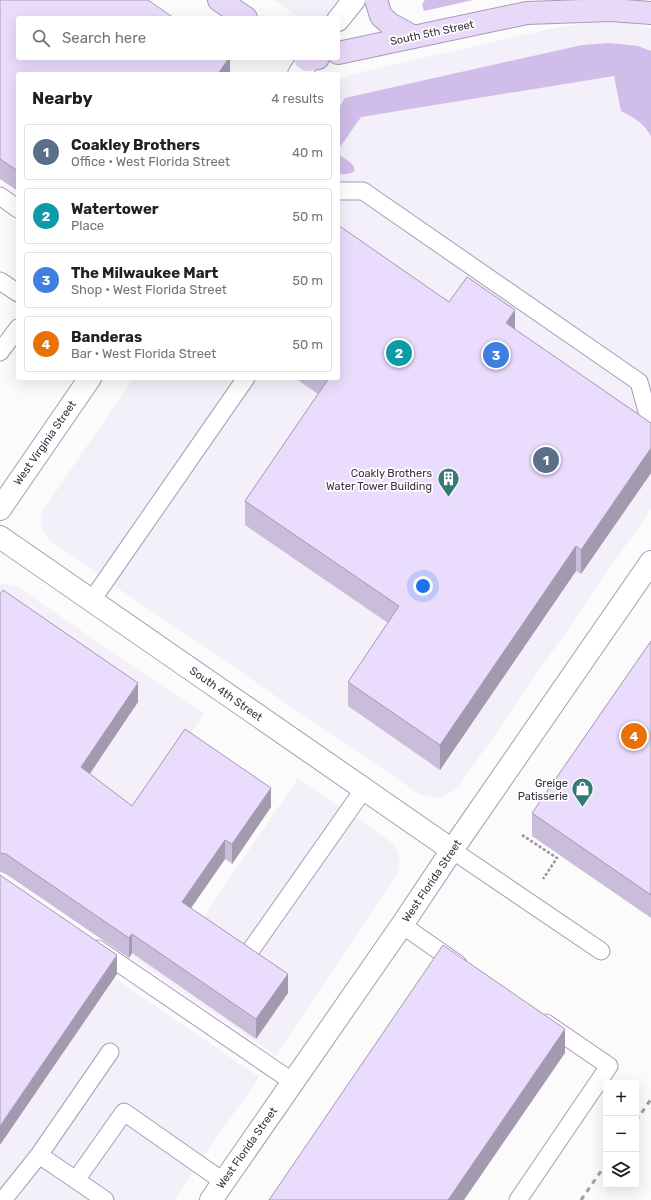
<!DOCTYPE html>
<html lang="en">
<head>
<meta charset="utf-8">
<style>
	body { margin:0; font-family:Rubik,sans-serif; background:#f6f6f6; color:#202124 }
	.controls { position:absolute; right:12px; bottom:12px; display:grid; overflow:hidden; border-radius:4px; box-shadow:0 4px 16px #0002 }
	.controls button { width:36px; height:36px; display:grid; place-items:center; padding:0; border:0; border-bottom:1px solid #e0e0e0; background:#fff; color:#202124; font:20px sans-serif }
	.you { position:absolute; left:423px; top:586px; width:14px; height:14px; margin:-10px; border:3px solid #fff; border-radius:50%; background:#1a73e8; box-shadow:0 0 0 6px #1a73e833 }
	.badge { display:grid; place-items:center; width:26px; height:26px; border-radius:50%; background:#357b73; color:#fff; font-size:13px; font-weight:700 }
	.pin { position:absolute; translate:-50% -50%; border:2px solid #fff; box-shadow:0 1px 4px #0006 }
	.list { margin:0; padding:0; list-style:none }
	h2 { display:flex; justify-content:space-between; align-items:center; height:52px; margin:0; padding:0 16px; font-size:17px }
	h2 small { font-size:13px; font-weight:400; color:#757577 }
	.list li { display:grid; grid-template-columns:26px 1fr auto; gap:12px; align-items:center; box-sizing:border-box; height:56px; margin:0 8px 8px; padding:0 8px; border:1px solid #e0e0e0; border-radius:4px }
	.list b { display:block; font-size:15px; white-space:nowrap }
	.list p { margin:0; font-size:13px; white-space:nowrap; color:#757577 }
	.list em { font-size:13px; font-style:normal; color:#757577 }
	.icon { flex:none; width:22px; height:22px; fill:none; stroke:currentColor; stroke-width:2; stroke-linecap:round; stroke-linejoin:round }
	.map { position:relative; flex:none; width:651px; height:1200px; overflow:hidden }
	.search { position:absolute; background:#fff; box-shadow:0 4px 16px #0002; left:16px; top:16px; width:324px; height:44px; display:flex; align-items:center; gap:10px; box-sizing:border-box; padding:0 14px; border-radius:4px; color:#757577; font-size:15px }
	.panel { position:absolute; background:#fff; box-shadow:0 4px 16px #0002; left:16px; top:72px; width:324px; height:308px; border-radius:4px }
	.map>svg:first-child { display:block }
	.built { fill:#f4f0f9 }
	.green { fill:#d0bde9 }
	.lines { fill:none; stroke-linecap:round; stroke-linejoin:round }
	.lane-casing { stroke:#a89aba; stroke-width:19 }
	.street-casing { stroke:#a89aba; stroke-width:24 }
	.secondary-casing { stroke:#a89aba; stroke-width:24 }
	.path { stroke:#96939a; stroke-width:2.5; stroke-dasharray:3 2; stroke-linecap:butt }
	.lane { stroke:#fff; stroke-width:17 }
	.street { stroke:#fff; stroke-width:22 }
	.secondary { stroke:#e8d9f9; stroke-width:22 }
	.rail { stroke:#9f9ca3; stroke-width:3; stroke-dasharray:5 5; stroke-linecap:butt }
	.wall { fill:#c9bdd9 }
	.shaded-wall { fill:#a49ab0 }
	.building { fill:#eadcfc; stroke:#a49ab0 }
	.labels { text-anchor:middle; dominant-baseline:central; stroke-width:3.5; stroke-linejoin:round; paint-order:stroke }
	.street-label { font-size:11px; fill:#393340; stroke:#fff }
	.poi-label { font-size:11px; fill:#393340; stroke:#fff; text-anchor:end }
</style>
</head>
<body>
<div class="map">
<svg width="651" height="1200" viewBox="0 0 651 1200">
	<rect width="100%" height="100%" fill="#fbfbfb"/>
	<path class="built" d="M273,0H339L328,15L322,18H303L295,15Z
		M618,21L630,23L651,28V509L462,782L454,791L448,794L437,798L429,797L419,794L55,545L49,539L43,529L41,522L42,512L133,378H338V81L339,80L344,77L352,74L554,28L586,23Z
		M4,583L16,586L204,714L103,865L196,928L298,778L391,842L397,850L400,861L397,875L276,1056L0,868V585Z
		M0,899L259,1077L174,1200H10L0,1193Z"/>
	<path class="green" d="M425,0H473L424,11L422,4Z
		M610,43L638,46L651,51V136C644,123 633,117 621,111L614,76L361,117L338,150V109L345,98L582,45Z
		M338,154C342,157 348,160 352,164C361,175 343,174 338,174Z"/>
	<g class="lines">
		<defs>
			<path id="lane" d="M338,191H363L639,382L648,415L651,417
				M0,196L18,209
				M0,281L18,293
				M0,352L18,328
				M92,600L246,378
				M452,850L601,951
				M402,925L458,964
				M98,949L293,1082
				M248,954L364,789
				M39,1155L76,1180L124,1112L224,1182
				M76,1180L105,1200
				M3,1200L39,1155L110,1052
				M518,1200L609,1066L546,1023"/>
			<path id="street" d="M338,20L354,0
				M299,74L310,58
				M0,509L90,378
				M0,537L452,850
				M211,1200L402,925L452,850L651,562"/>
			<path id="secondary" d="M219,0L246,18
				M376,0L381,16L390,24L414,37
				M338,53L527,13L611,10L651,13
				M305,58L308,60L318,58"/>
		</defs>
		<use href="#lane" class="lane-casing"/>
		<use href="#street" class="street-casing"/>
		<use href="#secondary" class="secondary-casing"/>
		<path class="path" d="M522,835L557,858L543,879"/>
		<use href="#lane" class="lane"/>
		<use href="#street" class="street"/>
		<use href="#secondary" class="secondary"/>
		<path class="rail" d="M636,1121L651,1099
			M581,1200L606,1164"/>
	</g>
	<path class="wall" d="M0,0L230,58V74H18V191L0,179Z
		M449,302L515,330L651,423V473L581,574L576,571L440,770L348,706V682L388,623L245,525V501L318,394L295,378H338Z
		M0,594L138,702L89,774L132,806L271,807L232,864L225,859L191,908L288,993L256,1039L132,953L129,958L6,874L0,872Z
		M651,641V918L532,836V813Z"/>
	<path class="shaded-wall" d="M229,58H230V74H218Z
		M515,310V334L506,323Z
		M651,448V473L581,574V550Z
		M576,546V571L440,770V745Z
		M138,683V702L81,787V767Z
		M271,788V807L232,864V844Z
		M225,840V859L182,921V902Z
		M132,934V953L129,958V938Z
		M117,955V974L0,1145V1126Z
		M288,974V993L256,1039V1019Z
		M565,1029V1053L464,1200H448Z"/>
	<path class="building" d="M0,0H148L174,18H18V58H229L218,74H18V171L0,159Z
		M338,225L449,302L467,277L515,310L506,323L651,423V448L581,550L576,546L440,745L348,682L399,606L245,501L329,378H338Z
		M3,590L138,683L81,767L132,806L185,729L271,788L232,844L225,840L182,902L288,974L256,1019L132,934L129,938L6,854L0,853V594Z
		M651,641V895L532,813Z
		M0,875L117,955L0,1126Z
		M443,945L565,1029L448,1200H269Z"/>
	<defs>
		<symbol id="building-pin" viewBox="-11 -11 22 30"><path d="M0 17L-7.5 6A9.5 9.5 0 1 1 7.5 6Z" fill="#357b73" stroke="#fff"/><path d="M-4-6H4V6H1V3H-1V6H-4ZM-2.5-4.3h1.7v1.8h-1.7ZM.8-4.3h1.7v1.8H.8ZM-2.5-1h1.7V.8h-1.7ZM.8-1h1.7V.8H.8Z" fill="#fff"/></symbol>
		<symbol id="shop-pin" viewBox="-11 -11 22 30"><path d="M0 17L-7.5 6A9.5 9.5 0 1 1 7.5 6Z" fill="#357b73" stroke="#fff"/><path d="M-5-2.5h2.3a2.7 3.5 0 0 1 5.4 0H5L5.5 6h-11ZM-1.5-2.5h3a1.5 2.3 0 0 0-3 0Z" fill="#fff"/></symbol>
	</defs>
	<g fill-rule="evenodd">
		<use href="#building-pin" x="436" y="466" width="25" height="34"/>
		<use href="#shop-pin" x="570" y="776" width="25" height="34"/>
	</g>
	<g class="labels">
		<g class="street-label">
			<text transform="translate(432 33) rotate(-12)">South 5th Street</text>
			<text transform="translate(45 443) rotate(-55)">West Virginia Street</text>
			<text transform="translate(226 694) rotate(35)">South 4th Street</text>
			<text transform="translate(432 881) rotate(-56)">West Florida Street</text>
			<text transform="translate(247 1148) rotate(-55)">West Florida Street</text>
		</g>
		<g class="poi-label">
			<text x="432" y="473">Coakly Brothers<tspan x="432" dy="13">Water Tower Building</tspan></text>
			<text x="568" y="783">Greige<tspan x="568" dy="13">Patisserie</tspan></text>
		</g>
	</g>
</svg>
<div class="controls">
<button>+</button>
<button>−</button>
<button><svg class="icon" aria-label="layers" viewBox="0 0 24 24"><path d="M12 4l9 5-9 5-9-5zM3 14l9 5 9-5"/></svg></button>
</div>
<div class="you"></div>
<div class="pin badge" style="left:546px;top:460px;background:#5c6f8a">1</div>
<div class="pin badge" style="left:399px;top:353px;background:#0f9aa8">2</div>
<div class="pin badge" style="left:496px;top:355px;background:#3f7fe0">3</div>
<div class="pin badge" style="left:634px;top:736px;background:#e8710a">4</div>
<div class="search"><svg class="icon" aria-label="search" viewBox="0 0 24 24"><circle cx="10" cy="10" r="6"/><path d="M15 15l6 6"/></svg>Search here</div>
<section class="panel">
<h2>Nearby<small>4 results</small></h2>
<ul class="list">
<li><span class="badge" style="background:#5c6f8a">1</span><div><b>Coakley Brothers</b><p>Office · West Florida Street</p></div><em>40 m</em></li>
<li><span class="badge" style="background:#0f9aa8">2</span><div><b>Watertower</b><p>Place</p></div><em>50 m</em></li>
<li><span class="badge" style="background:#3f7fe0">3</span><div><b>The Milwaukee Mart</b><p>Shop · West Florida Street</p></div><em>50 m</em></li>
<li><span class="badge" style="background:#e8710a">4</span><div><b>Banderas</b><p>Bar · West Florida Street</p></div><em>50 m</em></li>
</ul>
</section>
</div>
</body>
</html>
